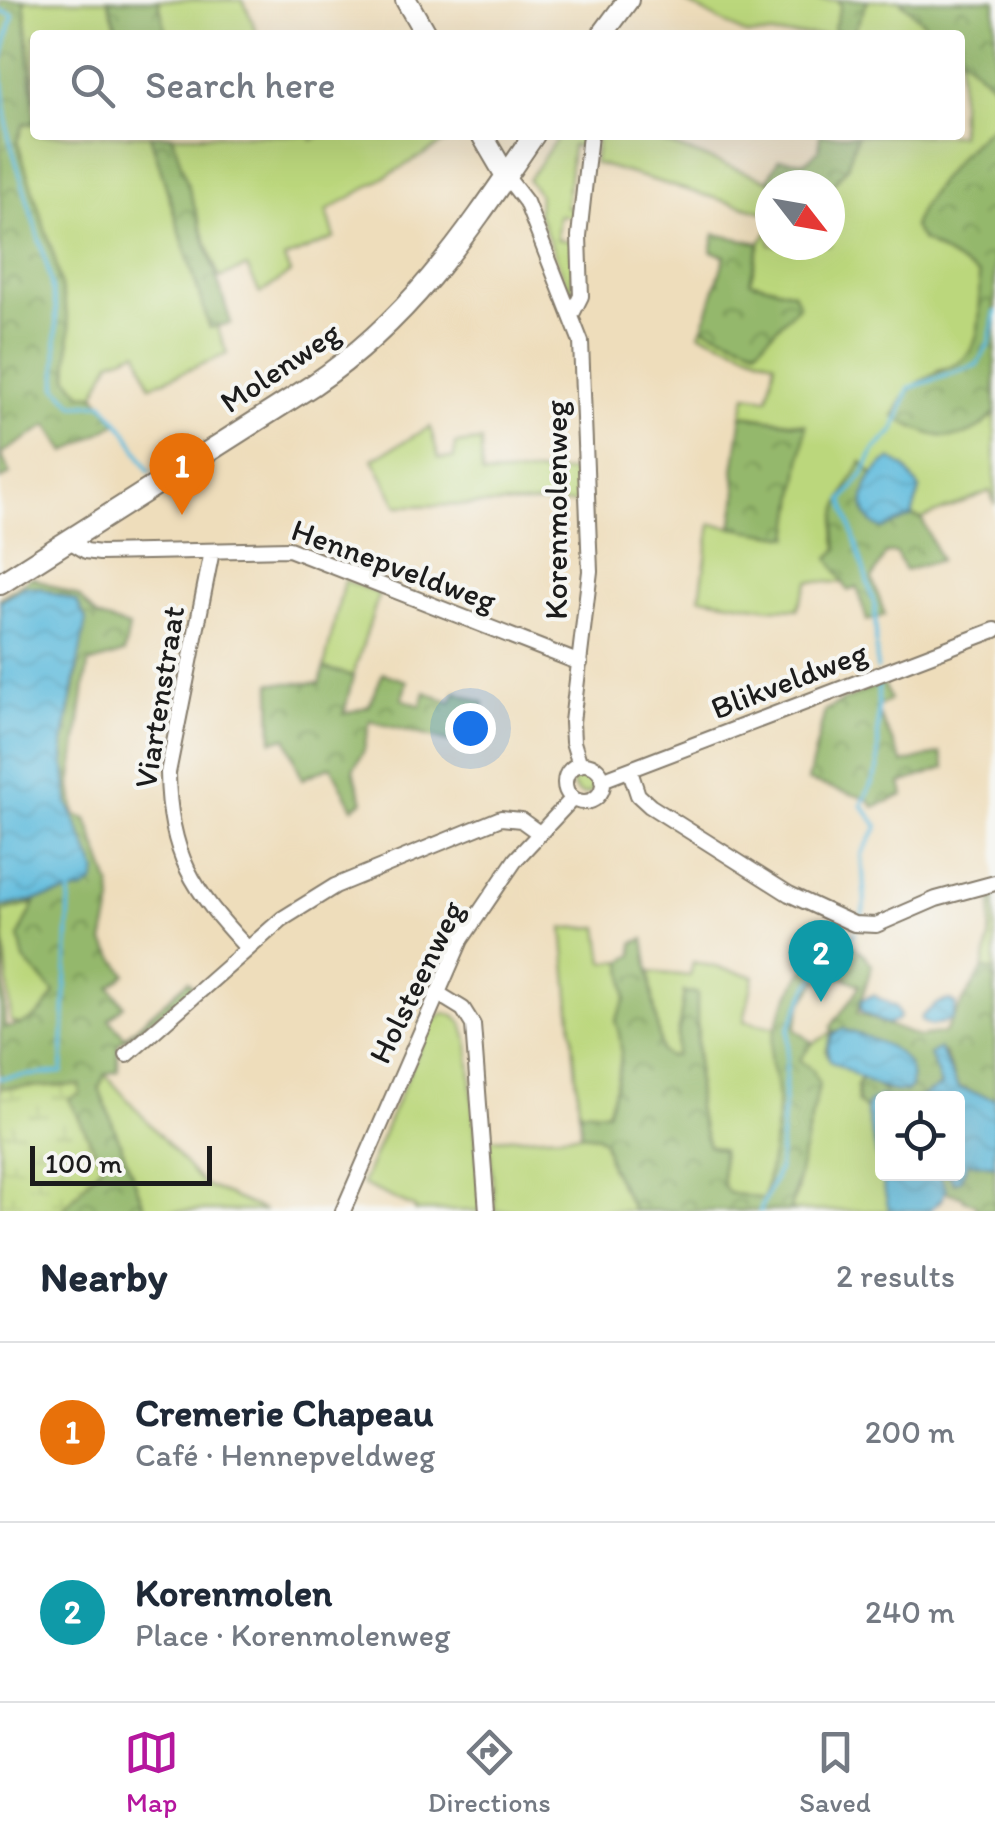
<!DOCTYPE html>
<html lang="en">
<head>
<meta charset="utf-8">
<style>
	body { margin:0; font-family:Itim,sans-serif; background:#f2f2f3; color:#1f2937 }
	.controls { position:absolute; right:30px; bottom:30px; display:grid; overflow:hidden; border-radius:10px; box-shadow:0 10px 40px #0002 }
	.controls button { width:90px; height:90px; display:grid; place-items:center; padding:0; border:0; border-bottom:2px solid #e0e1e3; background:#fff; color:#1f2937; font:50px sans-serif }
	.compass { position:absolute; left:755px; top:170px; width:90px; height:90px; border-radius:50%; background:#fff; box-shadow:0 10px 40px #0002; rotate:121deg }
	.scale { position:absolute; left:30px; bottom:25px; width:182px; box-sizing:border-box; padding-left:10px; border:5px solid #1c1c1c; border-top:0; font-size:28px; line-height:35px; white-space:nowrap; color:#1c1c1c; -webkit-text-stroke:8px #f6f6f2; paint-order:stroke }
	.you { position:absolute; left:470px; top:728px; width:35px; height:35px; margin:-25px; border:8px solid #fff; border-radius:50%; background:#1a73e8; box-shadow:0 0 0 15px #1a73e833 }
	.badge { display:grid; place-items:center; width:65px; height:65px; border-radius:50%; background:#b5179e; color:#fff; font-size:32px; font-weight:700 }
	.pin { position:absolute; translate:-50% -82px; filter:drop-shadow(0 2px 5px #0008) }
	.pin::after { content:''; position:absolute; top:52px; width:35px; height:30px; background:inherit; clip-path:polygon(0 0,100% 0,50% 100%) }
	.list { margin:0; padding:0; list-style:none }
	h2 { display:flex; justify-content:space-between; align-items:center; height:130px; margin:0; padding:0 40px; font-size:42px }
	h2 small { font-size:32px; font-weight:400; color:#747a83 }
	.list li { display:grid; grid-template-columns:65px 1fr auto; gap:30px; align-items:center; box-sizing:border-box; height:180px; padding:0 40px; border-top:2px solid #e0e1e3 }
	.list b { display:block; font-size:38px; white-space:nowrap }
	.list p { margin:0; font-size:32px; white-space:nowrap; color:#747a83 }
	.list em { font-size:32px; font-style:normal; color:#747a83 }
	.icon { flex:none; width:55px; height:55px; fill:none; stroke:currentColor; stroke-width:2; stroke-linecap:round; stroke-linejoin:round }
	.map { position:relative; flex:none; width:995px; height:1211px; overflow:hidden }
	.search { position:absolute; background:#fff; box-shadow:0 10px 40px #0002; left:30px; right:30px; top:30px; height:110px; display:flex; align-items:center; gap:25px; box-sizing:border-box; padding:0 35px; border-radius:10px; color:#747a83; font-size:38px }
	.sheet { height:490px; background:#fff }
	nav { display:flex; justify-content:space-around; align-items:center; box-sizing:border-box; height:140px; border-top:2px solid #e0e1e3; background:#fff; font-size:28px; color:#747a83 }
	nav a { display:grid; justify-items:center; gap:5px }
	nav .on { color:#b5179e }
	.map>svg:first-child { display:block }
	.grass { fill:#bbd77c; stroke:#6c7a4c; stroke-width:2.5 }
	.forest { fill:url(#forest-crowns); stroke:#586a44; stroke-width:2.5; fill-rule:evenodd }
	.wetland { fill:url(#wetland-marsh); stroke:#6c7a4c; stroke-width:2.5 }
	.water { fill:url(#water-waves); stroke:#3e6c7c; stroke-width:2.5 }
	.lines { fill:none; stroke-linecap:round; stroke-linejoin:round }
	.stream { stroke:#5fbbdd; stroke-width:4 }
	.street-casing { stroke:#857c6c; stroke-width:18 }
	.secondary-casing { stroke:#857c6c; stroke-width:24 }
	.street { stroke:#fff; stroke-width:14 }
	.secondary { stroke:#fff; stroke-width:20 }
	.labels { text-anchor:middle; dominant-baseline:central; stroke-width:8; stroke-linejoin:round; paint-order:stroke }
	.street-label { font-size:32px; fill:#1c1c1c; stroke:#f6f6f2 }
</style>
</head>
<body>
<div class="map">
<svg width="995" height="1211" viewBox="0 0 995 1211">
	<defs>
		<pattern id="forest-crowns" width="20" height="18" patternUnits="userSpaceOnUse" patternTransform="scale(2.5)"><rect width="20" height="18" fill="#94b86c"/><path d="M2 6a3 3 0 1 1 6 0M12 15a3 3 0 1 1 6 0" fill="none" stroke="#789558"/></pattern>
		<pattern id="wetland-marsh" width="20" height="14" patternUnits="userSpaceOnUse" patternTransform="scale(2.5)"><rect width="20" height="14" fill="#bbd77c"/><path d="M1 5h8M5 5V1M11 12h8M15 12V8" fill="none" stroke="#a0b86b"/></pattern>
		<pattern id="water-waves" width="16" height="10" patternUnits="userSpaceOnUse" patternTransform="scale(2.5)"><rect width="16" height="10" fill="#5fbbdd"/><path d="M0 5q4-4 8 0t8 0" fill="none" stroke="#52a0bd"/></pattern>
	</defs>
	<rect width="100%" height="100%" fill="#f6f6f2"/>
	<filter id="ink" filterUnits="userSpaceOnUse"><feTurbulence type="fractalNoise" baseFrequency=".01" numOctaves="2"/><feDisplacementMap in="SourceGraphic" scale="20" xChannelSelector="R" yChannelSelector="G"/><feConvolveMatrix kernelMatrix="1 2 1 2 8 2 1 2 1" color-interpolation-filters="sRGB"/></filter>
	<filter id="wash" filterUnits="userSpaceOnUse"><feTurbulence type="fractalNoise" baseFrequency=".0048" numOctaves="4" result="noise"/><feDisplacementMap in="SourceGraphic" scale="40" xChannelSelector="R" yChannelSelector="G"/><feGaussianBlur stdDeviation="2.25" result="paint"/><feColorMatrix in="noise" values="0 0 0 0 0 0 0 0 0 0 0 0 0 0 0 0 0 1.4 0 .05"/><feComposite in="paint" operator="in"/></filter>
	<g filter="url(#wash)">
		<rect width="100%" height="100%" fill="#edb"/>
		<path class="grass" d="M24,0H108L119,35H35V101Z
			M158,0H243L258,35H167Z
			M681,0H837L841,5L832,35H747Z
			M868,0H899L938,35H852Z
			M960,55L995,86V123C966,146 925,192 913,227L922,240L979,274C979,301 985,343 961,363C956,367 944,368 937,370L913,427C948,440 969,443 995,413V505L990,491L922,519L912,516L920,489L905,468L891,459L874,476L862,462L835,539L838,549L830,558L844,583L809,581L797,609L769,608L700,597L711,524L790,536L805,424L742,415L746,395L768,398L775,362L700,333L703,327L757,348L793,292L750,281L760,243L770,228V245H830V188L847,167L857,135H960Z
			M24,123L35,124V135H150L209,327L217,326L227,354L150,386L138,351L111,361L95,394H82L68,377L70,329L55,260L17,141Z
			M169,135H310L312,140L321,135H457L327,211L335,238L284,259L290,273L260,294L247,267L219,278Z
			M559,135H582L581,146H572L566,208L576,209L575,217L559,215L557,239L572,241L573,293L570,292L538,213L539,194L528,180Z
			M597,135H643L781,185H770V214L594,163Z
			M430,427L439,458H454L455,444L481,441L482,475L581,471L582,503L398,506L373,459Z
			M344,580L379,594L353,676L324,668Z
			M573 783a11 11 0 1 1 22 0a11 11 0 1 1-22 0Z
			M995,891V971L983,969L990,937L992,892Z
			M36,903C11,953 19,954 56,992L42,1015L23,1025L11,1022L2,911Z
			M599,927L604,962L623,961L626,999L616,1021C628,1052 617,1082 607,1113L579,1110L563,928Z
			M693,962L754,976L744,1021L777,1028C768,1058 775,1061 777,1089C780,1125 770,1164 764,1199L729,1193L723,1185L722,1151L709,1147L697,1109L698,1027L684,993L675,1056L667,1057L661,1051L649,972L690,976Z
			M444,1013C461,1016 464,1025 468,1040L482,1211H415V1208L362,1184L430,1023Z
			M832,1033L826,1051L830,1061L863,1076L857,1086L858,1103L866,1110L890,1211H794L791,1208L798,1188V1061L813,1043Z
			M105,1074L203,1184L265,1211H146L99,1088Z
			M581,1134L598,1136L604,1141L610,1167L634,1211H495L489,1139Z"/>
		<path class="forest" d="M0,0H24L35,124L24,123L17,141L55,260L70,329L68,377L82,394H95L117,423L66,452L48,425L1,454L10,474L0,480Z
			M108,0H158L167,35H119Z
			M837,0H868L852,35H832L841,5Z
			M899,0H995V86L960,55V35H938Z
			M995,123V413C963,450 932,439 894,417C914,362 956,381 973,346C983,324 979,298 979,275L922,240L913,227C925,192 966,146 995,123Z
			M150,135H172L231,323L210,328Z
			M820,135H857L847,167L830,188V185H781L768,179L779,159L805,162L819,150Z
			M715,234L760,243L750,281L793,292L799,305L757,348L703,327L725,256L711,251Z
			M742,415L806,425L790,537L732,528L737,495L734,470Z
			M862,462L874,476C862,494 856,520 883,528L912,516L922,519L940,560L905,571L896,553H886L872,579L885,615L867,621L857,587L848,591L829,558L838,549C828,517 846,489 862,462Z
			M32,577L79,597L97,617L129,627L124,653L88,664L71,785L75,815L87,819L111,887L112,903L103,942L126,974L110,987L124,1005L109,1019L125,1037L188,981L194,988L118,1044V1071L105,1074L99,1088L146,1211H62L102,1164L68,1098L79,1085L0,1088V907L83,890L91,863L68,803L63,745L78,669L0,603V598ZM35,903L19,936L24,960L55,993C42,1015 32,1024 5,1028L2,912Z
			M324,668L353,676L344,714L369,706L383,673L407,681L402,699L421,706L425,692L451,703L456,692L484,703L479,722L492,726L484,751L370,721L364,750L353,770L363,801L353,808L331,766L302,779L286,737L272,741L271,683H320Z
			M883,682L890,700L876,708L903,763L941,753L945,768L901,783L904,795L874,807L868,799L808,781L825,710Z
			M839,934L864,954L872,965L857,1013L918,1037L944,1033L983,969L995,971V1099L958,1088L944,1052L930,1054L941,1083L939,1088C933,1091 923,1097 917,1098C898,1104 876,1088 866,1110L858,1103L857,1086L863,1076L886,1093L843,1029L832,1033L831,1027C840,1012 852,1002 860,985L843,977L817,981L802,1003L795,1029L813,1043L799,1060L813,1070L819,1085L791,1207L794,1211H634L610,1166L604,1141L598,1136L581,1134L579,1110L607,1112C617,1081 628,1052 615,1021L626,999L623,961L633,955V943L644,939L661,1051L667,1056H675L684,992L697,993V1109L709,1146L722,1150L723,1185L729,1193L764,1199C770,1164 779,1126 777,1090C777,1080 771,1070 770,1060C769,1021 807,953 839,934Z
			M973,1161L995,1166V1211H977L975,1204L964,1200L962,1196L945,1192L939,1174H948L954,1182L960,1180L968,1162Z"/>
		<path class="wetland" d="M79,1085L80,1094L69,1099L102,1164L62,1211H0V1088Z"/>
		<path class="water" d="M891,459L905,468L920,489L912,516L883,529C848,517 867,470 891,459Z
			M25,586L40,588L77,602L86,620L63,745L68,803L97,872L94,883L83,890L0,907V601Z
			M873,995L896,1007L900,1017C888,1031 875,1018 861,1011V1000Z
			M949,1000L956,1004L952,1020L931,1026L921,1021L922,1016L938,1003Z
			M843,1029C871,1039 918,1049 911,1087L906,1092C879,1093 855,1073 830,1061C825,1048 828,1034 843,1029Z
			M939,1048L958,1088L995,1099V1166L968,1162L960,1180L954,1182L948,1174H958V1098H919L941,1086L930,1054Z
			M881,1096L891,1098H882V1174H939L946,1189L942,1199L929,1211L889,1210L866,1110L869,1103Z"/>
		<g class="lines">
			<path class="stream" d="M0,11L13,15L1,63L8,134L48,269L56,309L57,387L74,405L103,403L128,434L149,471
				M877,669L875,607L843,500L863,475L874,450L894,431L909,388L977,365L989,343L995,312
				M862,915L865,902L862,854L878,826L862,805L878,769V678
				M0,1078L62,1072L70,890
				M760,1211L779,1168L789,1028L809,985L855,932"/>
		</g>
	</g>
	<g filter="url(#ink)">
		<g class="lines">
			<defs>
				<path id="street" d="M506,176L526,202L581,342L590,571L572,722L573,742L580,765
					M572,314L581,296L579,236L590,135
					M68,540L86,551L100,553L289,549L580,663
					M212,551L168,773C169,855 193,890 247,948
					M565 783a19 19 0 1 1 38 0a19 19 0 1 1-38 0Z
					M630,771L638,795L650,806L789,894L854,924L876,925L936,899L995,883
					M602,780L995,630
					M437,993L463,1009L473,1025L487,1211
					M127,1055L282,919L335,886L501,818L521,820L539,833
					M343,1211L461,940L516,859L573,798"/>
				<path id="secondary" d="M406,0L426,35
					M602,35L628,0
					M482,135L506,176
					M0,584L313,385C412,318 468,232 534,135"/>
			</defs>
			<use href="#street" class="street-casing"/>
			<use href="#secondary" class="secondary-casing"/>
			<use href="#street" class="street"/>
			<use href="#secondary" class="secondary"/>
		</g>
	</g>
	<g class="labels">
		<g class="street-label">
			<text transform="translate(280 367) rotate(-34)">Molenweg</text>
			<text transform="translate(556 510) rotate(-90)">Korenmolenweg</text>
			<text transform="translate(394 565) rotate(20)">Hennepveldweg</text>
			<text transform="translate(789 680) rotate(-21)">Blikveldweg</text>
			<text transform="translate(159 697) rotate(-81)">Viartenstraat</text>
			<text transform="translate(416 982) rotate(-64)">Holsteenweg</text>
		</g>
	</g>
</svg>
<div class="controls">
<button><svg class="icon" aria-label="locate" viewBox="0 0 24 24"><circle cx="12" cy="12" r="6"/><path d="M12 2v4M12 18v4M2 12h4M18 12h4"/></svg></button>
</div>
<svg class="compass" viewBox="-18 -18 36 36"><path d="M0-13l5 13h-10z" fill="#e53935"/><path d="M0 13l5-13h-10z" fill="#747a83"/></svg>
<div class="scale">100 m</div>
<div class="you"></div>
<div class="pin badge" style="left:182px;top:515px;background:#e8710a">1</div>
<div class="pin badge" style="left:821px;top:1002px;background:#0f9aa8">2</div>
<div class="search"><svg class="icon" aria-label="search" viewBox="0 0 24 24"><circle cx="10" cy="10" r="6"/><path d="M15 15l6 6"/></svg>Search here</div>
</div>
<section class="sheet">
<h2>Nearby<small>2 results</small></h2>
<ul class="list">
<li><span class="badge" style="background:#e8710a">1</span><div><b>Cremerie Chapeau</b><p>Café · Hennepveldweg</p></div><em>200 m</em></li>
<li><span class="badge" style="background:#0f9aa8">2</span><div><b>Korenmolen</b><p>Place · Korenmolenweg</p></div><em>240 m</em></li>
</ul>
</section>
<nav>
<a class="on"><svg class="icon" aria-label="map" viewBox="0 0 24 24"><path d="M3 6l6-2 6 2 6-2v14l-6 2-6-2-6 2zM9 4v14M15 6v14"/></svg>Map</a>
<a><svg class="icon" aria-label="directions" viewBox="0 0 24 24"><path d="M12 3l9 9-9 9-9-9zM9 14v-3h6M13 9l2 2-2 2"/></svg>Directions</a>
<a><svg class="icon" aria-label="saved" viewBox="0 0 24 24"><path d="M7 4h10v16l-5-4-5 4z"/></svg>Saved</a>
</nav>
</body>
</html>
